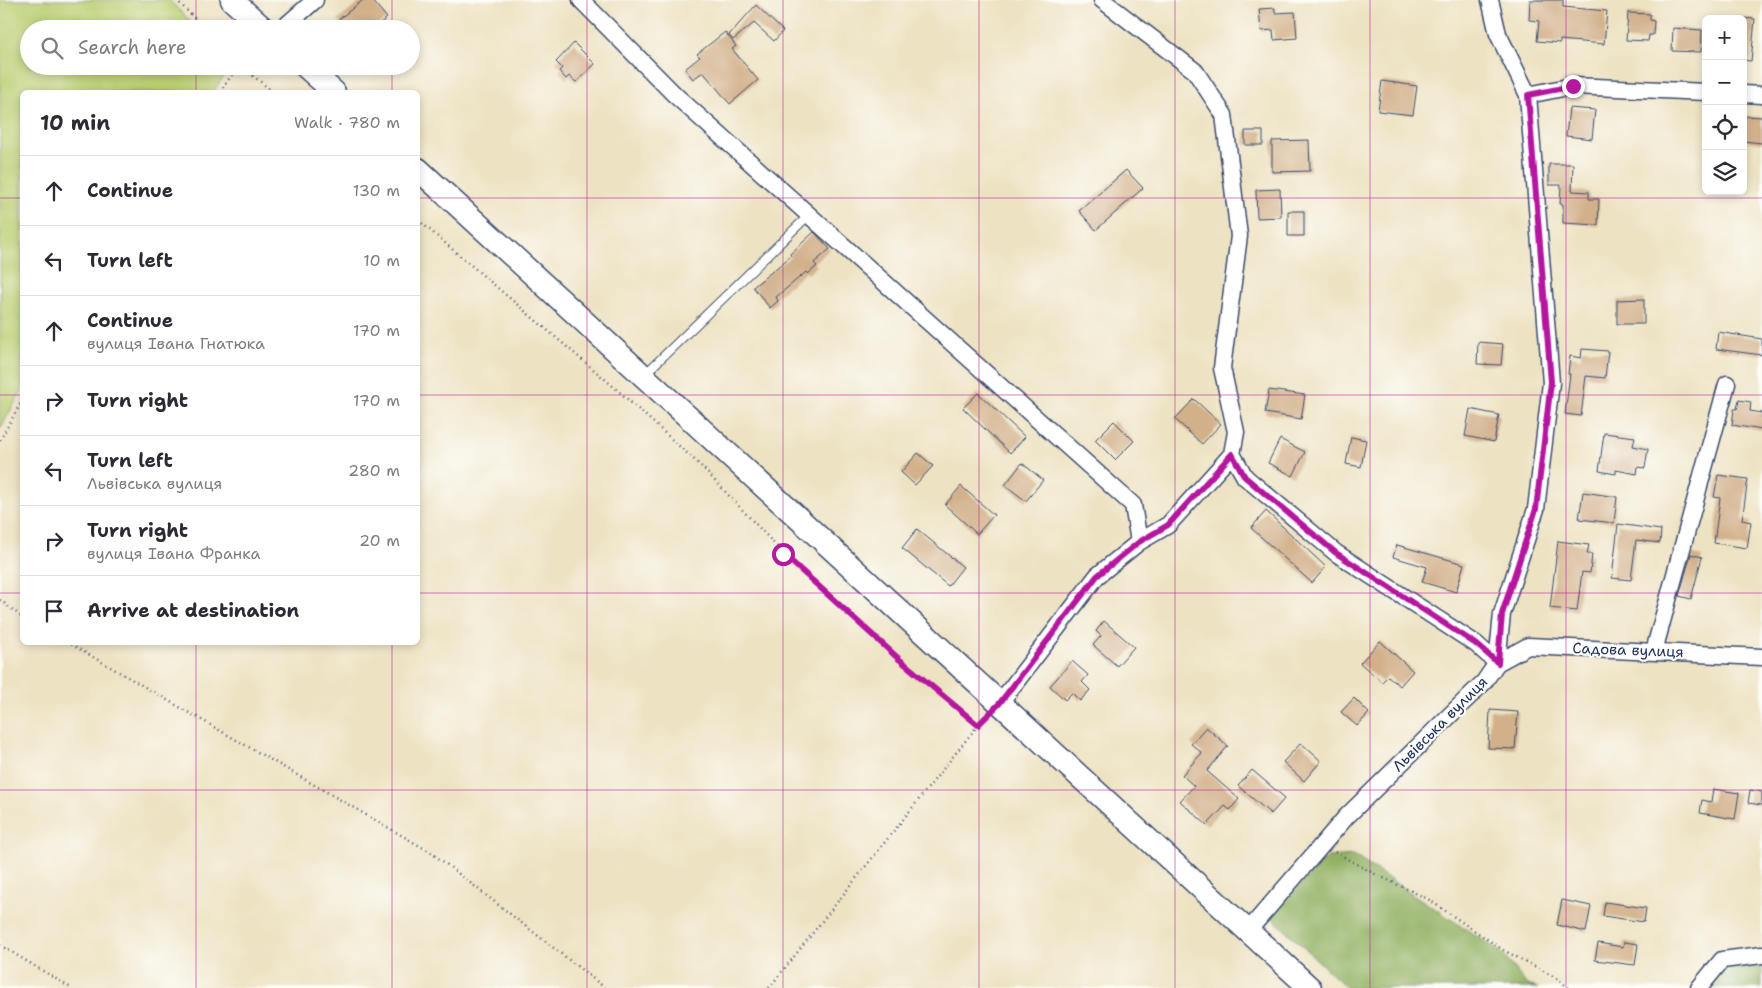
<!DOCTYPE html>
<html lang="en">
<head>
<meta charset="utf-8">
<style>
	body { margin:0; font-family:"Shantell Sans",sans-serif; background:#f2f2f3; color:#2b2b33 }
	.controls { position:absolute; right:15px; top:15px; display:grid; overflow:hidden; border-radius:8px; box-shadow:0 2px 8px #0003 }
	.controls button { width:45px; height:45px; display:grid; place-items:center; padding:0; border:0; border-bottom:1px solid #e1e1e2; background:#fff; color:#2b2b33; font:25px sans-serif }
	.stop { position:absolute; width:15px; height:15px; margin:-11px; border:4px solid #b5179e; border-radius:50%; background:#fff }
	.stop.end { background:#b5179e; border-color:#fff; box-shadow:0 1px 5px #0008 }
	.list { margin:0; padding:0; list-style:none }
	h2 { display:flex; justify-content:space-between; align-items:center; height:65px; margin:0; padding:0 20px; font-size:21px }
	h2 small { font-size:16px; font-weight:400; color:#7c7c81 }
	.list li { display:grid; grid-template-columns:32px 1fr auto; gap:15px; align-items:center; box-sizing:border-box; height:70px; padding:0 20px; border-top:1px solid #e1e1e2 }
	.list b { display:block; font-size:19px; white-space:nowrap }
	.list p { margin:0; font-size:16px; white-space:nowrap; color:#7c7c81 }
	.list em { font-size:16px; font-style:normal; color:#7c7c81 }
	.icon { flex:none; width:28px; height:28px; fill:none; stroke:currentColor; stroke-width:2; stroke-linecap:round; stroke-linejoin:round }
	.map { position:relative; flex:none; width:1762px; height:988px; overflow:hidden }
	.search { position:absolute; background:#fff; box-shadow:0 2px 8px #0003; left:20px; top:20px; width:400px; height:55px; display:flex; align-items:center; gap:12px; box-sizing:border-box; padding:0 18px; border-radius:28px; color:#7c7c81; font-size:19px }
	.panel { position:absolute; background:#fff; box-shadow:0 2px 8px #0003; left:20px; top:90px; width:400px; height:555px; border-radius:8px }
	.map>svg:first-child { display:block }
	.green { fill:#bace71; stroke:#6a7e68 }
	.forest { fill:#93b163; stroke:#577060 }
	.building { fill:#d2b08a }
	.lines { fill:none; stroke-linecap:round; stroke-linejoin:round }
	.lane-casing { stroke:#3a4a6d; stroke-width:10 }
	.street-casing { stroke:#3a4a6d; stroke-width:19 }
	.secondary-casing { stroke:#3a4a6d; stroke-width:25 }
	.path { stroke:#3a4a6d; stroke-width:2.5; stroke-dasharray:1 4; stroke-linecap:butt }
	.lane { stroke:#fff; stroke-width:8 }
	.street { stroke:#fff; stroke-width:16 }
	.secondary { stroke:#fff; stroke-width:22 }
	.route { stroke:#b5179e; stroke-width:6 }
	.grid { fill:none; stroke:#b5179e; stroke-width:1; stroke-opacity:0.55 }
	.labels { text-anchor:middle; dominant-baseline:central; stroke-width:4.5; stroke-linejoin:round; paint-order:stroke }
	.street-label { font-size:15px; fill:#1b2f5e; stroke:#fdfcf7 }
</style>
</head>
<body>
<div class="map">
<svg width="1762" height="988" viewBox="0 0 1762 988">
	<rect width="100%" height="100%" fill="#fdfcf7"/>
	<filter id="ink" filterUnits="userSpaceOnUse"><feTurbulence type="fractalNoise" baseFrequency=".02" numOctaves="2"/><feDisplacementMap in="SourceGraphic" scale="10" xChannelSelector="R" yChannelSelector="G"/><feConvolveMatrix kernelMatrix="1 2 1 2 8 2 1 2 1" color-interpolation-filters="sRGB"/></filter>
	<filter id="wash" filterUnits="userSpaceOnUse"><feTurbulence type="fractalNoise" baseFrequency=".0096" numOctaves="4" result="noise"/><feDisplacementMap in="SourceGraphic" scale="20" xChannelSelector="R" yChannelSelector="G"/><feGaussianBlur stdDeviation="1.12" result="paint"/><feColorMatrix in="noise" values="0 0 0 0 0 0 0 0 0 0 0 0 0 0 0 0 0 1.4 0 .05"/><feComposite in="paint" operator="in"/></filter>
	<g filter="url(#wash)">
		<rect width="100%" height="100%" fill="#ede2c2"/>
		<path class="green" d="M0,0H169L198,29H29V66H231L213,92H22V390L0,429Z"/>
		<path class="forest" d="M1353,855L1501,952L1527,985L1538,988H1347L1270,916L1328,857Z
			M1762,964V988H1709L1725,968Z"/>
		<g id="blocks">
			<path class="building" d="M363,0H372L387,18L373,29H345L338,20Z
				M1530,0H1563V7L1607,11L1604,44L1560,40V43L1537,41L1539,21L1529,20Z
				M756,5L783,31L774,41L754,23L733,40L729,35Z
				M1275,8V13L1295,12L1297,38L1274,40L1273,30L1261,31L1259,9Z
				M1628,13L1650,14V20L1654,21L1653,35H1649L1648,41L1626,40Z
				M1743,18L1755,19L1751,61L1743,60Z
				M1673,28L1702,30L1701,52L1672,51Z
				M725,32L736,46L732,49L758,80L730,104L703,72L693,79L685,69L700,57L697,54Z
				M574,43L595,64L576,82L569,76L566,79L559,71L562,68L556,62Z
				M1382,81L1417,86L1413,115L1378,111Z
				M1569,108L1595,110L1592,139L1566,136Z
				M1743,116L1762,117V143L1743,141Z
				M1245,131H1263V145H1245Z
				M1309,140L1310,171L1272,172V141Z
				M1549,164H1573L1572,191L1589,192V199H1599L1598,225L1563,223V204H1560L1561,185H1549Z
				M1126,170L1143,188L1096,230L1079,211Z
				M1280,189L1281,217L1257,218L1256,190Z
				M1288,211H1304V236H1288Z
				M814,232L830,249L814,263L817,266L808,274L806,272L776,297L778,301L770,308L753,287L791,256L790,254Z
				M1644,299V324H1617V300Z
				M1718,332L1762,339V355L1716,349Z
				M1478,342L1503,344L1501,365L1477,364Z
				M1582,349L1608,351L1605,378L1586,376L1581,416L1565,414L1570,374H1568L1570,356L1581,358Z
				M1269,390L1305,395L1301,419L1265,413Z
				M978,393L1025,437L1010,453L963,408Z
				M1194,399L1221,424L1202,444L1175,419Z
				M1739,400L1751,402L1750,411L1762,413V430L1732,425L1734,409H1737Z
				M1470,409L1499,415L1494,442L1465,436Z
				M1114,421L1134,441L1115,460L1095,440Z
				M1604,433L1635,437L1633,446L1648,449L1645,468L1638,467L1637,474L1616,470V474L1599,471Z
				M1351,437L1366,440L1361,467L1346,464Z
				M1280,439L1305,452L1293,476L1268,463Z
				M918,453L933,466L915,485L901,472Z
				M1022,463L1043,480L1026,501L1005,485Z
				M1718,475L1748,479L1742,520L1751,522L1747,548L1714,543L1720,498L1714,497Z
				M961,486L994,515L977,534L945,505Z
				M1583,492L1617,497L1614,523L1579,519Z
				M1266,511L1326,567L1312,583L1251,528Z
				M1618,524L1661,530L1660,543L1636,540L1631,580L1612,578Z
				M917,529L963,567L948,586L902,548Z
				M1558,541L1589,545L1587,554H1592L1590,573L1582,572L1577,611L1550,608Z
				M1397,545L1464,564L1456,592L1422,582L1427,567L1393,557Z
				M1691,554L1702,557L1691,599L1679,596Z
				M1104,621L1134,647L1117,666L1093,645L1101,636L1096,631Z
				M1380,641L1413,671L1400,686L1388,676L1382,682L1360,663Z
				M1072,661L1088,675L1082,682L1090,690L1080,701L1072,693L1065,700L1050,686Z
				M1354,698L1369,713L1357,726L1341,712Z
				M1490,710L1518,712L1515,749L1488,748Z
				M1206,727L1228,746L1207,771L1239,799L1230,810L1225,806L1207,825L1180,801L1194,786L1182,775L1202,753L1191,744Z
				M1301,743L1321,761L1304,781L1283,762Z
				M1252,770L1285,798L1271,814L1238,786Z
				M1713,789L1739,793L1735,819L1700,813L1702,800L1711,802Z
				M1750,790L1762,792V805L1748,803Z
				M1562,900L1591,906L1586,932L1557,925Z
				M1605,902L1646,908L1644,922L1603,916Z
				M1624,942L1638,944L1635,965L1595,960L1598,943L1623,947Z"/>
		</g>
	</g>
	<g filter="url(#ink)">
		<use href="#blocks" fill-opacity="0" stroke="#3a4a6d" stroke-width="1"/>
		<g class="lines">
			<defs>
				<path id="lane" d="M644,375L809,215"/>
				<path id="street" d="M581,0L675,95L1133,505L1139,542
					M282,29L315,0
					M1743,94L1762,95
					M1528,95L1573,86L1706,92
					M1232,454L1245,477L1336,553L1476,644L1497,663L1528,646L1762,657
					M1654,651L1727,384
					M999,704L1097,576L1139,542L1168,525L1232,454L1236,432L1222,368L1239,236L1224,115L1195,71L1102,0
					M1248,931L1346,817L1484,682L1497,663L1502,614L1536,509L1551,383L1528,95L1498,34L1490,0
					M1699,988L1722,960L1762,955"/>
				<path id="secondary" d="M232,0L264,29
					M305,66L334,92
					M418,169L1310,988"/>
			</defs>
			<use href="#lane" class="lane-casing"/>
			<use href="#street" class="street-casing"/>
			<use href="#secondary" class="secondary-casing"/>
			<path class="path" d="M176,0L206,29
				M241,66L273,92
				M220,92L238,66
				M418,220L614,387L700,465L783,553L899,659L978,725
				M0,440L22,401
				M0,600L22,617
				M67,642L432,853L605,988
				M1335,852L1371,872L1428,899L1503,950L1555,977L1569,988
				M0,945L71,988
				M769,988L986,715"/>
			<use href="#lane" class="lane"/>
			<use href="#street" class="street"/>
			<use href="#secondary" class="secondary"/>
		</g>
	</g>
	<g class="lines" filter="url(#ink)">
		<path class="route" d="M783,554L899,659L978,725L999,704L1097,576L1139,542L1168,525L1232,454L1245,477L1336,553L1476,644L1498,663L1502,614L1536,509L1551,382L1528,95L1573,86"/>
	</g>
	<path class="grid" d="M196,0V29M392,0V29M587,0V988M783,0V988M979,0V988M1175,0V988M1370,0V988M1566,0V988M196,66V92M392,66V92M0,198H22M418,198H1762M0,395H22M418,395H1762M0,593H22M418,593H1762M196,642V988M392,642V988M0,790H1762"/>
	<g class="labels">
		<g class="street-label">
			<text transform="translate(1628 650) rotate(2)">Садова вулиця</text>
			<text transform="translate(1440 724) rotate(-45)">Львівська вулиця</text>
		</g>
	</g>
</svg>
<div class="controls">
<button>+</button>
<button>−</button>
<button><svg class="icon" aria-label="locate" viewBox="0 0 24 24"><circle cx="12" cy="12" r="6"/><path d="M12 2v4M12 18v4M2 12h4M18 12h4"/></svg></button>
<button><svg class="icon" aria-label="layers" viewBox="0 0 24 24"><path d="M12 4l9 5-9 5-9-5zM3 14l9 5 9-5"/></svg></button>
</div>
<div class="stop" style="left:783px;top:554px"></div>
<div class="stop end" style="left:1573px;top:86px"></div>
<div class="search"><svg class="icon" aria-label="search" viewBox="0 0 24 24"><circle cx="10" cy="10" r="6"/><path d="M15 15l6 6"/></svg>Search here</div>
<section class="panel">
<h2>10 min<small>Walk · 780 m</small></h2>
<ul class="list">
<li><svg class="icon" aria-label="ahead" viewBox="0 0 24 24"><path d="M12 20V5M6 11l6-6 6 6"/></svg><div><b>Continue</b></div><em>130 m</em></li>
<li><svg class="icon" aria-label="left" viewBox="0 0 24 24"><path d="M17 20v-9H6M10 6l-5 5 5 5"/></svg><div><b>Turn left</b></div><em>10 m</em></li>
<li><svg class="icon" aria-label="ahead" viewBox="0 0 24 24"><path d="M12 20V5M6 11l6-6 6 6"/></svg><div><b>Continue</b><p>вулиця Івана Гнатюка</p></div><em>170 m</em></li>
<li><svg class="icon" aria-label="right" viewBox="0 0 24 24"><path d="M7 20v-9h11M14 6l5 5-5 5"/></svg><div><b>Turn right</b></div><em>170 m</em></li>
<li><svg class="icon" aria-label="left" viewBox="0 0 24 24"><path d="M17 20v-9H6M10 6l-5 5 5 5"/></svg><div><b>Turn left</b><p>Львівська вулиця</p></div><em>280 m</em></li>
<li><svg class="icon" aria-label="right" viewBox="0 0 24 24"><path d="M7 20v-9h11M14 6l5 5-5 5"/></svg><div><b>Turn right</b><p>вулиця Івана Франка</p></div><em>20 m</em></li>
<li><svg class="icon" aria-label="arrive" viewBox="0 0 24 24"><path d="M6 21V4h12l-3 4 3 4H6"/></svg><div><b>Arrive at destination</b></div></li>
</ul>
</section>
</div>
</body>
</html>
